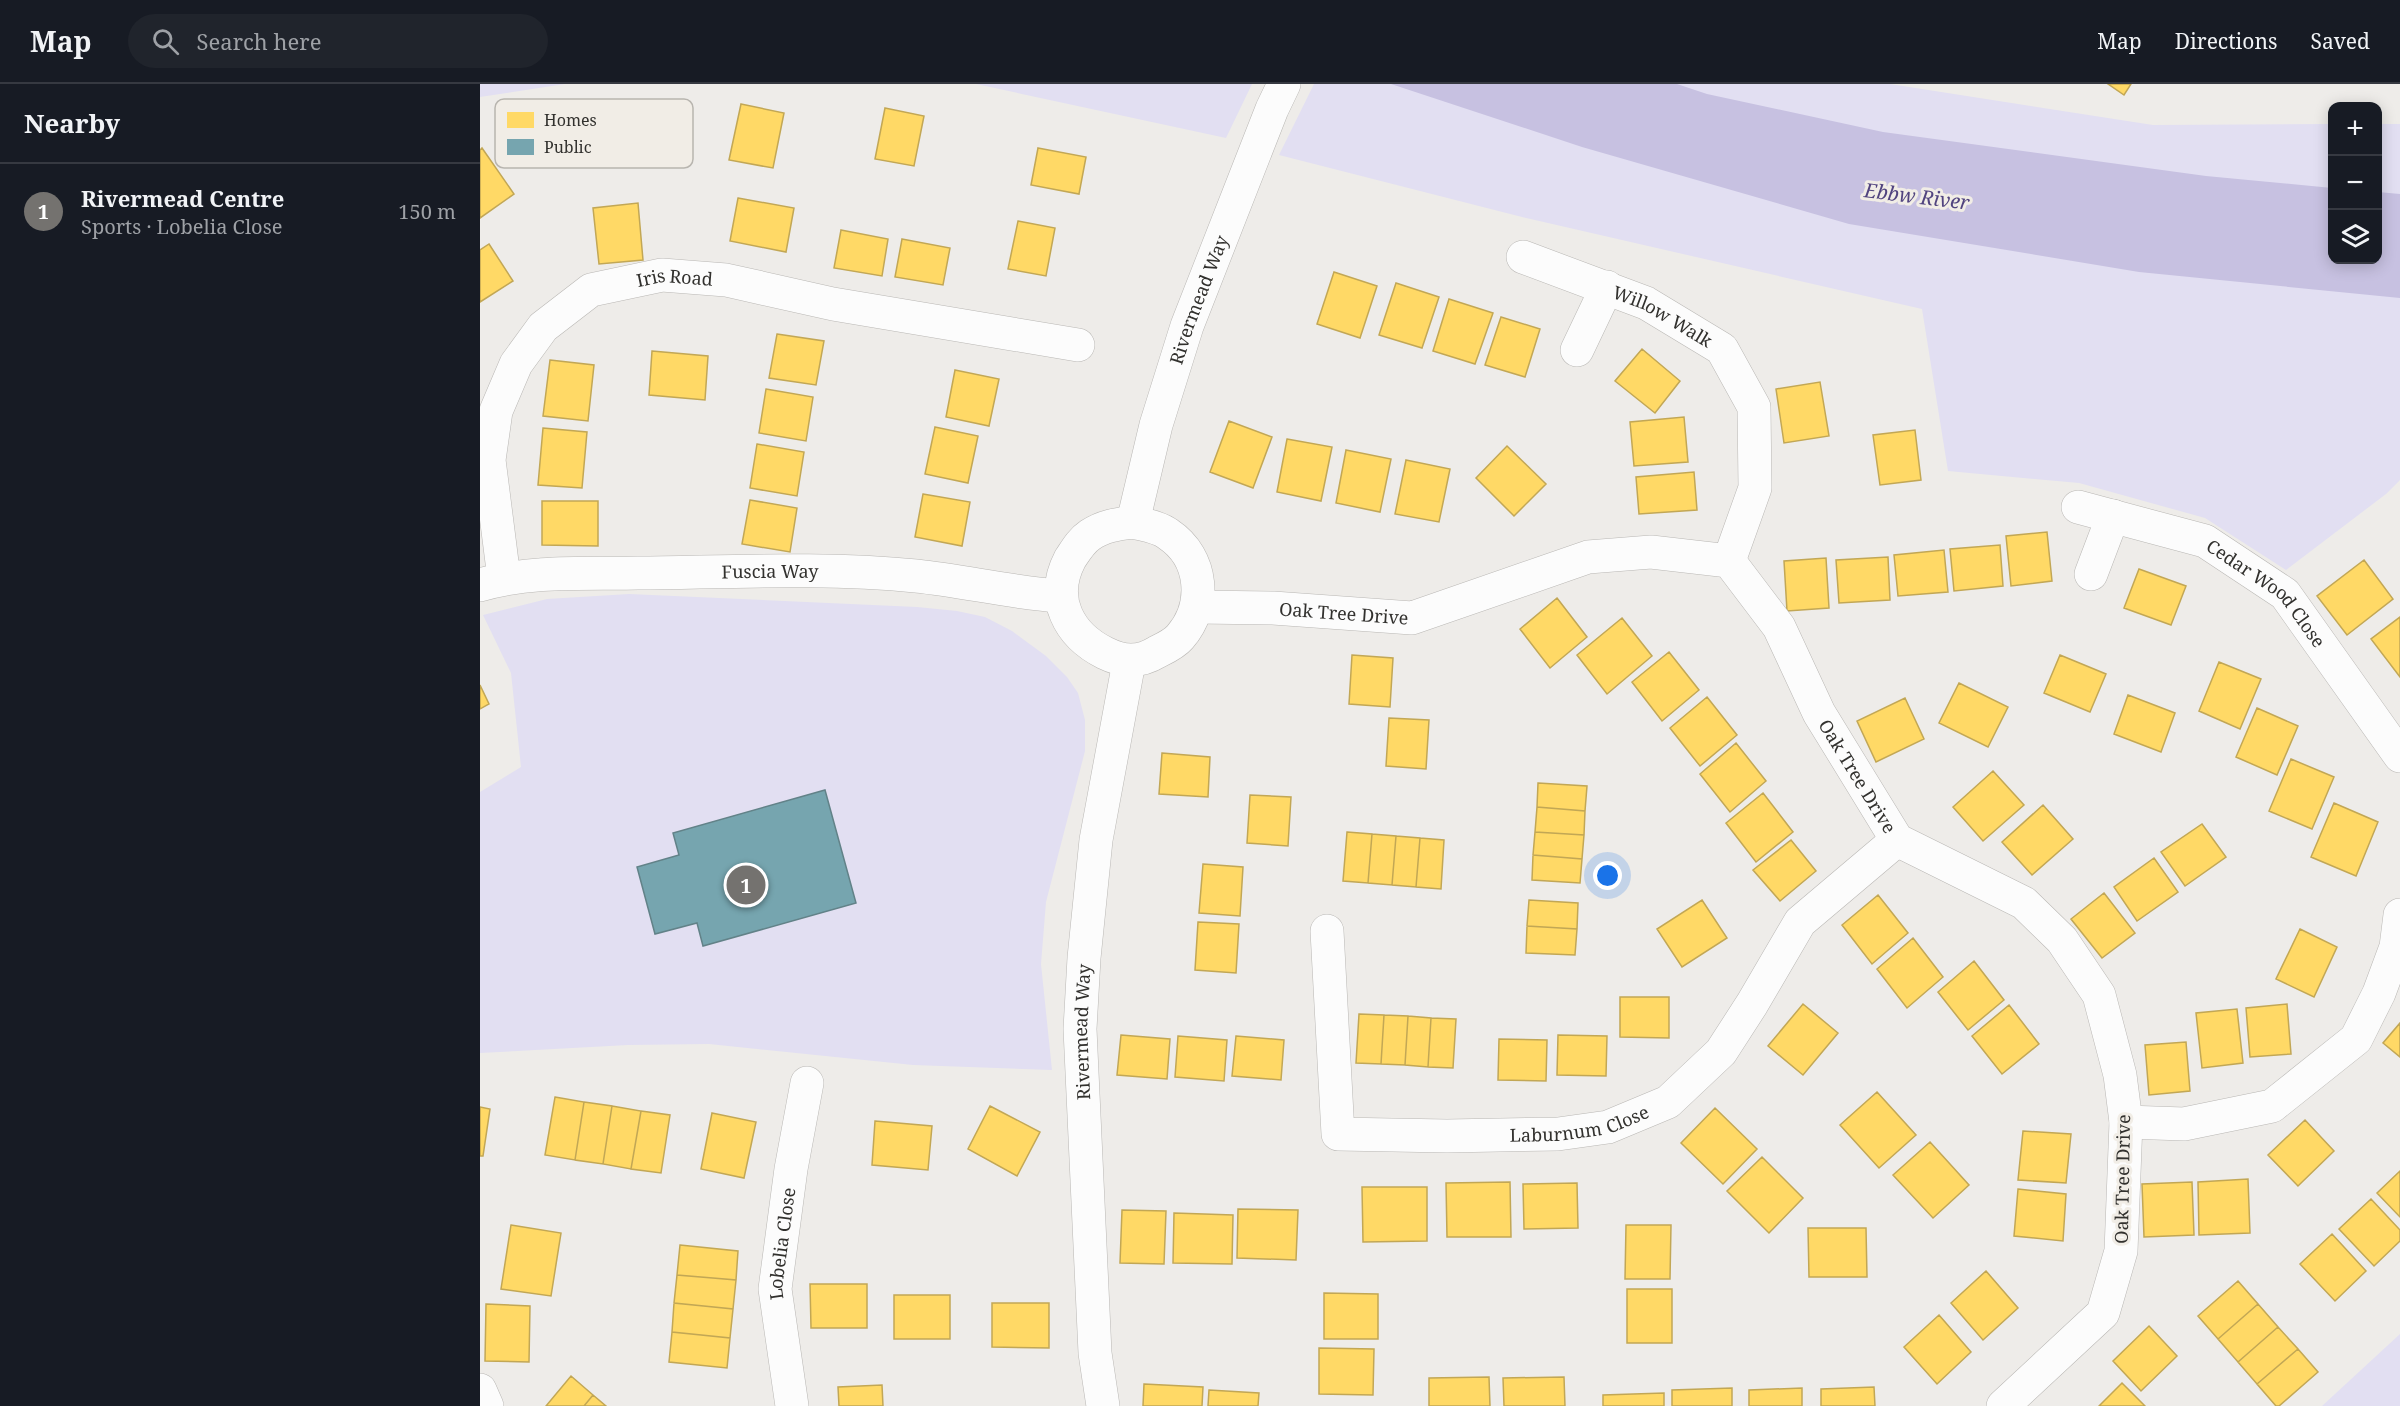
<!DOCTYPE html>
<html lang="en">
<head>
<meta charset="utf-8">
<style>
	body { margin:0; font-family:"Noto Serif",serif; background:#20242c; color:#f1f3f6 }
	.controls { position:absolute; right:18px; top:18px; display:grid; overflow:hidden; border-radius:12px; box-shadow:0 3px 15px #0003 }
	.controls button { width:54px; height:54px; display:grid; place-items:center; padding:0; border:0; border-bottom:2px solid #363941; background:#171b24; color:#f1f3f6; font:30px sans-serif }
	.you { position:absolute; left:1128px; top:792px; width:21px; height:21px; margin:-15px; border:4px solid #fff; border-radius:50%; background:#1a73e8; box-shadow:0 0 0 9px #1a73e833 }
	.badge { display:grid; place-items:center; width:39px; height:39px; border-radius:50%; background:#74726f; color:#fff; font-size:20px; font-weight:700 }
	.pin { position:absolute; translate:-50% -50%; border:3px solid #fff; box-shadow:0 2px 6px #0006 }
	.list { margin:0; padding:0; list-style:none }
	h2 { display:flex; justify-content:space-between; align-items:center; height:78px; margin:0; padding:0 24px; font-size:26px }
	h2 small { font-size:20px; font-weight:400; color:#9ea1a6 }
	.list li { display:grid; grid-template-columns:39px 1fr auto; gap:18px; align-items:center; box-sizing:border-box; height:96px; padding:0 24px; border-top:2px solid #363941 }
	.list b { display:block; font-size:22px; white-space:nowrap }
	.list p { margin:0; font-size:20px; white-space:nowrap; color:#9ea1a6 }
	.list em { font-size:20px; font-style:normal; color:#9ea1a6 }
	.icon { flex:none; width:33px; height:33px; fill:none; stroke:currentColor; stroke-width:2; stroke-linecap:round; stroke-linejoin:round }
	.map { position:relative; flex:none; width:1920px; height:1322px; overflow:hidden }
	header { display:flex; align-items:center; gap:36px; box-sizing:border-box; height:84px; padding:0 30px; background:#171b24; border-bottom:2px solid #363941 }
	header strong { font-size:28px }
	nav { display:flex; gap:33px; margin-inline-start:auto; font-size:21px }
	.search { width:420px; height:54px; background:#20242c; display:flex; align-items:center; gap:15px; box-sizing:border-box; padding:0 21px; border-radius:33px; color:#9ea1a6; font-size:22px }
	main { display:flex }
	aside { flex:1; background:#171b24 }
	.map>svg:first-child { display:block }
	.green { fill:#e2dff2 }
	.water { fill:#c7c1e1 }
	.homes { fill:#ffd966; stroke:#c2a755; stroke-width:1.5 }
	.public { fill:#76a5af; stroke:#628288; stroke-width:1.5 }
	.lines { fill:none; stroke-linecap:round; stroke-linejoin:round }
	.minor-casing { stroke:#b9b7b4; stroke-width:34 }
	.minor { stroke:#fcfcfc; stroke-width:33 }
	.labels { text-anchor:middle; dominant-baseline:central; stroke-width:6; stroke-linejoin:round; paint-order:stroke }
	.street-label { font-size:18px; fill:#32312e; stroke:#f1ede6 }
	.water-label { font-size:20px; font-style:italic; fill:#51447f; stroke:#f1ede6 }
	.key { fill:#f1ede6; stroke:#b8b5af; stroke-width:1.5 }
	.key-label { font-size:16px; fill:#32312e }
</style>
</head>
<body>
<header>
<strong>Map</strong>
<div class="search"><svg class="icon" aria-label="search" viewBox="0 0 24 24"><circle cx="10" cy="10" r="6"/><path d="M15 15l6 6"/></svg>Search here</div>
<nav><a>Map</a><a>Directions</a><a>Saved</a></nav>
</header>
<main>
<aside>
<h2>Nearby<small></small></h2>
<ul class="list">
<li><span class="badge">1</span><div><b>Rivermead Centre</b><p>Sports · Lobelia Close</p></div><em>150 m</em></li>
</ul>
</aside>
<div class="map">
<svg width="1920" height="1322" viewBox="0 0 1920 1322">
	<rect width="100%" height="100%" fill="#eeece9"/>
	<path class="green" d="M0,0H85L0,13Z
		M496,0H772L746,54Z
		M834,0H1410L1673,41L1852,40V176H1898V40H1920V396L1906,410L1806,486L1725,434L1599,399L1468,387L1442,225L1042,133L799,71Z
		M149,510L437,523L477,527L505,533L532,547L566,572L587,593L598,609L605,636V667L566,818L561,880L572,986L433,981L229,960L148,961L0,969V708L41,683L31,589L3,531L67,515Z
		M1920,1250V1322H1842Z"/>
	<path class="water" d="M911,0H1197L1227,10L1403,48L1726,92L1852,104V176H1898V108L1920,110V214L1659,188L1369,140L1102,63Z"/>
	<path class="homes" d="M1628,0H1651L1644,11Z
		M261,20L304,29L293,84L249,76Z
		M405,24L444,32L434,82L395,75Z
		M2,64L34,110L0,134V66Z
		M558,64L606,73L599,110L551,101Z
		M258,114L314,124L306,168L250,157Z
		M158,119L163,176L119,180L113,124Z
		M538,137L575,144L566,192L528,185Z
		M361,146L408,155L402,192L354,184Z
		M422,155L470,164L463,201L415,193Z
		M9,160L33,197L0,218V166Z
		M854,188L897,202L880,254L837,240Z
		M916,199L959,213L942,264L899,251Z
		M969,215L1013,229L995,280L953,267Z
		M1021,233L1060,245L1045,293L1005,281Z
		M297,250L344,257L336,301L289,294Z
		M1162,265L1200,297L1175,329L1135,297Z
		M172,267L228,272L225,316L169,311Z
		M70,276L114,281L108,337L63,332Z
		M475,286L519,295L509,342L466,333Z
		M1340,298L1349,352L1304,359L1296,305Z
		M286,305L333,313L326,357L279,349Z
		M1204,333L1208,378L1154,382L1150,338Z
		M749,337L792,353L773,404L730,388Z
		M455,343L498,352L488,399L445,390Z
		M63,344L107,348L102,404L58,401Z
		M1435,346L1441,396L1400,401L1393,351Z
		M807,355L852,363L841,417L797,408Z
		M277,360L324,368L317,412L270,404Z
		M1027,362L1066,400L1034,432L996,394Z
		M866,366L911,375L900,428L856,419Z
		M926,376L970,385L959,438L915,430Z
		M1214,388L1217,426L1159,430L1156,393Z
		M443,410L490,418L482,462L435,453Z
		M270,416L317,424L310,468L262,460Z
		M62,417H118V462L62,461Z
		M1567,448L1572,497L1531,502L1526,452Z
		M1520,461L1523,502L1474,507L1470,465Z
		M1464,466L1468,508L1418,512L1414,471Z
		M1408,473L1410,516L1359,519L1356,476Z
		M1346,474L1349,524L1307,527L1304,477Z
		M1884,476L1913,515L1867,551L1837,512Z
		M1659,485L1706,502L1691,541L1644,524Z
		M1077,514L1107,553L1070,584L1040,545Z
		M1920,533V593L1891,555Z
		M1142,534L1172,572L1127,610L1097,571Z
		M1189,568L1219,606L1182,637L1152,598Z
		M872,571L913,574L910,623L869,620Z
		M1580,571L1626,590L1610,628L1564,609Z
		M1739,578L1781,595L1760,645L1719,627Z
		M1479,599L1528,623L1508,663L1459,639Z
		M0,601L9,620L0,625Z
		M1648,611L1695,629L1681,668L1634,650Z
		M1227,613L1257,651L1220,682L1190,644Z
		M1425,614L1444,655L1396,678L1377,637Z
		M1777,624L1818,642L1797,691L1756,673Z
		M909,634L949,636L946,685L906,682Z
		M1256,659L1286,697L1250,728L1220,690Z
		M682,669L730,673L728,713L679,710Z
		M1811,675L1854,693L1832,745L1789,727Z
		M1513,687L1544,721L1503,757L1473,723Z
		M1058,699L1107,702L1105,727L1057,723Z
		M1283,709L1313,748L1276,778L1246,739Z
		M770,711L811,713L808,762L767,759Z
		M1854,719L1898,738L1876,792L1831,773Z
		M1563,721L1593,755L1552,791L1522,758Z
		M1057,723L1105,727L1104,751L1055,748Z
		M1722,740L1746,773L1705,802L1681,768Z
		M867,748L892,750L888,799L863,797Z
		M1055,748L1104,751L1102,775L1053,771Z
		M892,750L916,752L912,801L888,799Z
		M916,752L940,754L936,803L912,801Z
		M940,754L964,756L961,805L936,803Z
		M1311,756L1336,787L1300,817L1273,786Z
		M1053,771L1102,775L1100,799L1052,796Z
		M1674,774L1698,808L1657,837L1634,803Z
		M723,780L763,783L760,832L719,829Z
		M1624,809L1655,849L1622,874L1591,835Z
		M1398,811L1428,849L1392,880L1362,841Z
		M1049,816L1098,819L1097,845L1047,842Z
		M1222,816L1247,854L1202,883L1177,845Z
		M718,838L759,840L756,889L715,886Z
		M1047,842L1097,845L1095,871L1046,869Z
		M1820,845L1857,863L1834,913L1796,895Z
		M1433,854L1463,893L1427,924L1397,885Z
		M1494,877L1524,916L1488,946L1458,908Z
		M1140,913H1189V954L1140,953Z
		M1323,920L1358,949L1323,991L1288,962Z
		M1807,920L1811,970L1770,973L1766,924Z
		M1529,921L1559,960L1522,990L1492,952Z
		M1757,925L1763,979L1722,984L1716,929Z
		M879,930L904,931L901,980L876,979Z
		M904,931L928,932L925,981L901,980Z
		M928,932L951,934L948,983L925,981Z
		M951,934L976,935L973,984L948,983Z
		M1920,939V973L1903,959Z
		M641,951L690,955L687,995L637,991Z
		M1078,951L1127,952L1126,992L1077,991Z
		M698,952L747,956L744,997L695,993Z
		M756,952L804,956L801,996L752,992Z
		M1019,955L1067,956L1066,997L1018,996Z
		M1706,958L1710,1007L1669,1011L1665,961Z
		M1397,1008L1436,1051L1399,1084L1360,1041Z
		M75,1013L104,1018L95,1076L65,1071Z
		M104,1018L132,1022L123,1080L95,1076Z
		M132,1022L161,1027L151,1085L123,1080Z
		M510,1022L560,1048L537,1092L488,1065Z
		M0,1023L10,1025L3,1072H0Z
		M1235,1024L1277,1065L1243,1100L1201,1059Z
		M161,1027L190,1031L181,1089L151,1085Z
		M232,1029L276,1038L264,1094L221,1085Z
		M1825,1036L1854,1067L1818,1102L1788,1071Z
		M395,1037L452,1042L448,1086L392,1081Z
		M1543,1047L1591,1050L1586,1099L1538,1096Z
		M1450,1058L1489,1101L1453,1134L1413,1091Z
		M1282,1073L1323,1114L1289,1149L1247,1107Z
		M1920,1087V1133L1897,1109Z
		M1768,1095L1770,1149L1719,1151L1718,1098Z
		M1030,1098L1031,1153H967L966,1099Z
		M1712,1098L1714,1151L1664,1153L1662,1100Z
		M1097,1099L1098,1144L1044,1145L1043,1100Z
		M882,1103H947V1157L883,1158Z
		M1538,1105L1586,1110L1583,1157L1534,1152Z
		M1891,1115L1920,1146V1157L1894,1182L1859,1145Z
		M758,1125L818,1126L816,1176L757,1174Z
		M642,1126L686,1127L684,1180L640,1179Z
		M694,1129L753,1131L752,1180L693,1179Z
		M31,1141L81,1149L71,1212L21,1205Z
		M1146,1141H1191L1190,1195H1145Z
		M1328,1144H1386L1387,1193H1329Z
		M1852,1150L1886,1187L1855,1217L1820,1180Z
		M200,1161L258,1167L256,1196L197,1191Z
		M1506,1187L1538,1224L1503,1256L1471,1219Z
		M197,1191L256,1196L253,1225L194,1219Z
		M1758,1197L1778,1220L1738,1255L1718,1232Z
		M330,1200H387V1244H331Z
		M1147,1205H1192V1259H1147Z
		M844,1209L898,1210V1255H844Z
		M414,1211H470V1255H414Z
		M194,1219L253,1225L250,1254L192,1248Z
		M512,1219H569V1264L512,1263Z
		M6,1220L50,1222L49,1278L5,1277Z
		M1778,1220L1798,1243L1758,1278L1738,1255Z
		M1459,1231L1491,1268L1457,1300L1424,1263Z
		M1669,1242L1697,1272L1661,1307L1633,1277Z
		M1798,1243L1818,1265L1777,1300L1758,1278Z
		M192,1248L250,1254L247,1284L189,1278Z
		M839,1264L894,1265L893,1311L839,1310Z
		M1818,1265L1838,1288L1799,1322H1796L1777,1300Z
		M91,1292L113,1311L104,1322H66Z
		M1009,1293L1010,1322H949V1294Z
		M1084,1293L1085,1322H1024L1023,1294Z
		M1642,1299L1665,1322H1619Z
		M664,1300L723,1303L722,1322H663Z
		M402,1301L403,1322H359L358,1303Z
		M1394,1303L1395,1322H1341V1305Z
		M1252,1304V1322H1192V1306Z
		M1322,1304V1322H1269V1306Z
		M729,1306L779,1309L778,1322H728Z
		M1184,1309V1322H1123V1311Z
		M113,1311L126,1322H104Z"/>
	<path class="public" d="M345,706L376,819L223,862L217,839L175,850L157,783L199,771L193,749Z"/>
	<g class="lines">
		<defs>
			<g id="minor">
				<path id="s1" d="M1043,173L1166,219L1242,265L1274,323L1275,404L1249,477"/>
				<path d="M1097,266L1127,203"/>
				<path id="s2" d="M1598,423L1725,457L1805,510L1920,672"/>
				<path id="s3" d="M653,438L676,341L707,242L792,25L804,0"/>
				<path d="M653,438C664,441 679,443 688,450C724,474 727,522 700,553C694,560 685,564 677,568C659,579 643,578 625,569C589,551 569,515 590,475C596,466 601,457 610,451C623,442 638,440 653,438Z"/>
				<path d="M1611,490L1633,432"/>
				<path id="s4" d="M24,494L9,376L16,327L36,280L63,243L111,206L182,191L246,196L353,220L598,261"/>
				<path id="s5" d="M0,501C51,486 106,490 158,489C251,488 344,483 436,492C485,497 532,509 581,512"/>
				<path id="s6" d="M717,523L793,524L932,534L1108,473L1171,468L1249,477L1299,543L1339,629L1417,756L1544,819L1582,856L1619,911L1640,991L1646,1038L1641,1167L1623,1229L1523,1322"/>
				<path id="s7" d="M847,847L858,1050L967,1052L1078,1050L1128,1043L1188,1018L1241,968L1272,920L1320,838L1417,756"/>
				<path d="M1646,1038L1704,1040L1792,1022L1876,955L1899,909L1916,863L1920,831"/>
				<path d="M0,1306L7,1322"/>
				<path id="s8" d="M312,1322L295,1205L311,1085L327,999"/>
				<path id="s9" d="M623,1322L615,1269L600,945L604,874L616,756L649,578"/>
			</g>
		</defs>
		<use href="#minor" class="minor-casing"/>
		<use href="#minor" class="minor"/>
	</g>
	<g class="labels">
		<g class="street-label">
			<text stroke="none"><textPath href="#s4" startOffset="411">Iris Road</textPath></text>
			<text stroke="none"><textPath href="#s3" startOffset="232">Rivermead Way</textPath></text>
			<text stroke="none"><textPath href="#s1" startOffset="152">Willow Walk</textPath></text>
			<text stroke="none"><textPath href="#s5" startOffset="291">Fuscia Way</textPath></text>
			<text stroke="none"><textPath href="#s2" startOffset="213">Cedar Wood Close</textPath></text>
			<text stroke="none"><textPath href="#s6" startOffset="147">Oak Tree Drive</textPath></text>
			<text stroke="none"><textPath href="#s6" startOffset="795">Oak Tree Drive</textPath></text>
			<text stroke="none"><textPath href="#s9" startOffset="375">Rivermead Way</textPath></text>
			<text stroke="none"><textPath href="#s7" startOffset="446">Laburnum Close</textPath></text>
			<text transform="translate(1642 1095) rotate(-89)">Oak Tree Drive</text>
			<text stroke="none"><textPath href="#s8" startOffset="164">Lobelia Close</textPath></text>
		</g>
		<g class="water-label">
			<text transform="translate(1437 112) rotate(7)">Ebbw River</text>
		</g>
	</g>
	<rect x="15" y="15" width="198" height="69" rx="9" class="key"/>
	<rect x="27" y="28" width="27" height="16" fill="#ffd966"/>
	<rect x="27" y="55" width="27" height="16" fill="#76a5af"/>
	<g class="key-label">
		<text x="64" y="42">Homes</text>
		<text x="64" y="69">Public</text>
	</g>
</svg>
<div class="controls">
<button>+</button>
<button>−</button>
<button><svg class="icon" aria-label="layers" viewBox="0 0 24 24"><path d="M12 4l9 5-9 5-9-5zM3 14l9 5 9-5"/></svg></button>
</div>
<div class="you"></div>
<div class="pin badge" style="left:266px;top:801px">1</div>
</div>
</main>
</body>
</html>
